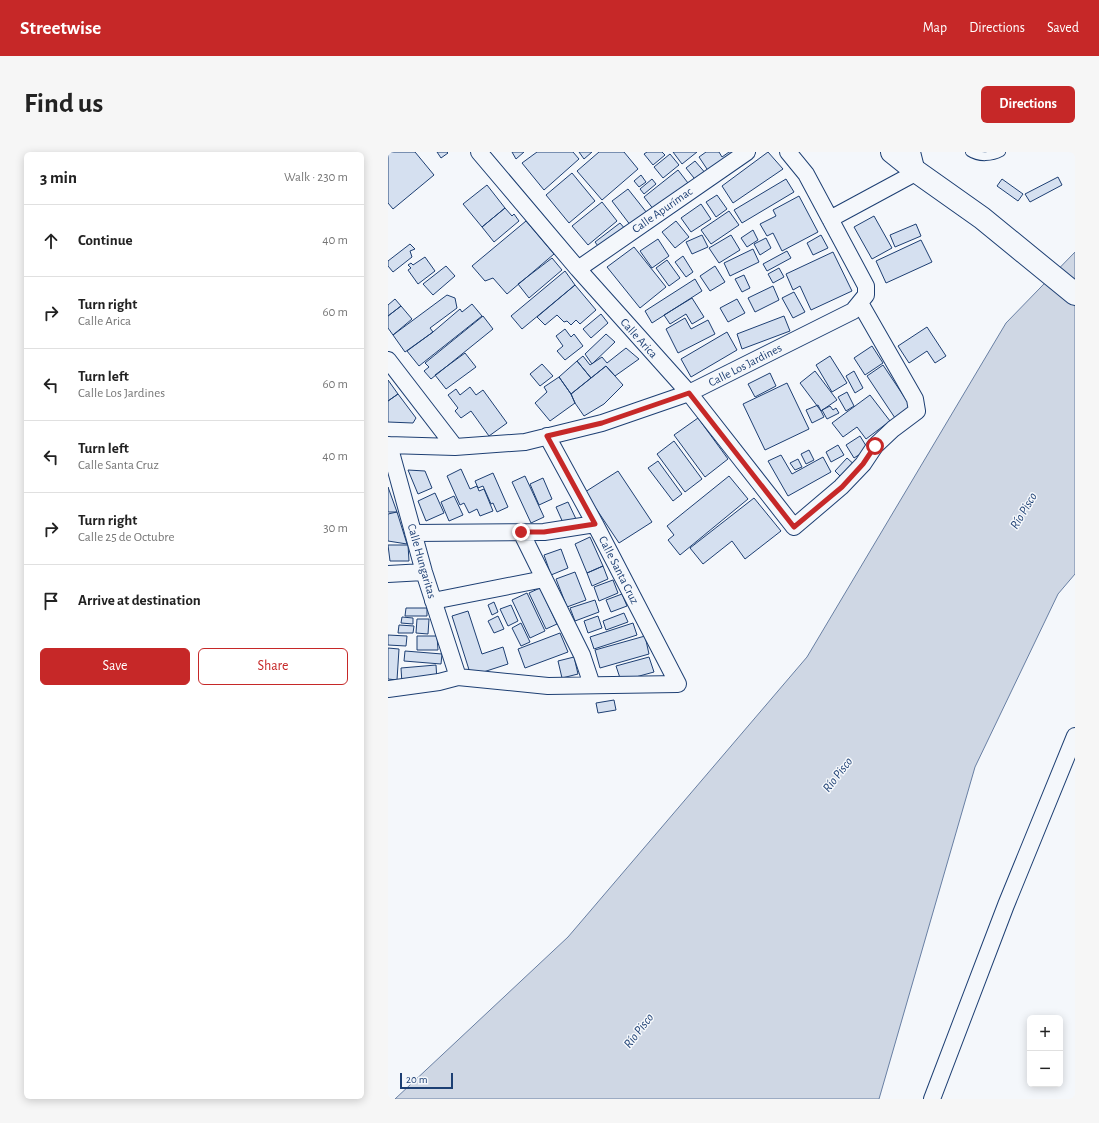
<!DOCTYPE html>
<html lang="en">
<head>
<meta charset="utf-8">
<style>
	body { margin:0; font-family:"Alegreya Sans",sans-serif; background:#f6f6f6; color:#222 }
	.controls { position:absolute; right:12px; bottom:12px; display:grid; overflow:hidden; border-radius:6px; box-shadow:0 2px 10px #0003 }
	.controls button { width:36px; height:36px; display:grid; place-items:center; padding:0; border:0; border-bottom:1px solid #e0e0e0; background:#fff; color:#222; font:20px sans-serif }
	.scale { position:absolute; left:12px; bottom:10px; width:53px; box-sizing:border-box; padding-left:4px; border:2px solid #1d3f73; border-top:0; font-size:11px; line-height:14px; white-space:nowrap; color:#1d3f73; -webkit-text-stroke:3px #f4f7fb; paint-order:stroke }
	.stop { position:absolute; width:12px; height:12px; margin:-9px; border:3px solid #c62828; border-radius:50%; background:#fff }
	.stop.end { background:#c62828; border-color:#fff; box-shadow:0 1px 4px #0008 }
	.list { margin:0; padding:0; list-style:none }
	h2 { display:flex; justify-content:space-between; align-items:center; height:52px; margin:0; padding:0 16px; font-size:17px }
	h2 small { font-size:13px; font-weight:400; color:#767676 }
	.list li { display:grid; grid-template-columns:26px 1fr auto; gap:12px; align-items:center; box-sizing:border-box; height:72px; padding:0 16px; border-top:1px solid #e0e0e0 }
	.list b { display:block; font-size:15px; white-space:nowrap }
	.list p { margin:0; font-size:13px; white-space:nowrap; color:#767676 }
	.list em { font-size:13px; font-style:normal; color:#767676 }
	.actions { display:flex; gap:8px; padding:12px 16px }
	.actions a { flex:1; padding:9px 0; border:1px solid #c62828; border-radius:6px; text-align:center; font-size:14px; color:#c62828 }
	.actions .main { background:#c62828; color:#fff }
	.icon { flex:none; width:22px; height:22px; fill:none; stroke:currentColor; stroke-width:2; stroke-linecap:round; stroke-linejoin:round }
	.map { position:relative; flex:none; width:687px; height:947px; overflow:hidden; border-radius:6px }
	header { display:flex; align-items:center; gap:24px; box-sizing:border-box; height:56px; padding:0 20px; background:#c62828; color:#fff }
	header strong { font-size:19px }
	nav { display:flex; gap:22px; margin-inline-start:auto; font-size:14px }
	.intro { display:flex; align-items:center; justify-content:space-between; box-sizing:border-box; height:96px; padding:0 24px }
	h1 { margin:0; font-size:28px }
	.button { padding:10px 18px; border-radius:6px; background:#c62828; color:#fff; font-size:14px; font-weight:700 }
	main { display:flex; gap:24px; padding:0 24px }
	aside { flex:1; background:#fff; border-radius:6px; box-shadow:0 2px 10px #0003 }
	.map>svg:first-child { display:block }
	.water { fill:#cfd7e4; stroke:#687fa3 }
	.building { fill:#d5e0f0; stroke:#1d3f73 }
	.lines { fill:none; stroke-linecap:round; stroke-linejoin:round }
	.lane-casing { stroke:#1d3f73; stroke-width:10 }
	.street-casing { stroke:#1d3f73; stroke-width:18 }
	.highway-casing { stroke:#1d3f73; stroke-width:24 }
	.lane { stroke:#f4f7fb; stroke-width:8 }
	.street { stroke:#f4f7fb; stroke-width:16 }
	.highway { stroke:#f4f7fb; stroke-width:22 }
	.route { stroke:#c62828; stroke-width:5 }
	.labels { text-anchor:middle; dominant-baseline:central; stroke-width:3; stroke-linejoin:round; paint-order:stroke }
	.street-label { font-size:12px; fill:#1d3f73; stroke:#f4f7fb }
	.water-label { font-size:13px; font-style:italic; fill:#1d3f73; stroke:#f4f7fb }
</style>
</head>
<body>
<header>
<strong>Streetwise</strong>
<nav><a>Map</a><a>Directions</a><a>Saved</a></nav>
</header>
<div class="intro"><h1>Find us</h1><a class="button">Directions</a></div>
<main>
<aside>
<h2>3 min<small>Walk · 230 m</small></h2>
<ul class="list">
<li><svg class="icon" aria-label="ahead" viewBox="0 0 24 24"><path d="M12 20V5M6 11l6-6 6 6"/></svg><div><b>Continue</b></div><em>40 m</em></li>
<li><svg class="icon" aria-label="right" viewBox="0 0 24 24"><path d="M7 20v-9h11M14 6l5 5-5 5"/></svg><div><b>Turn right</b><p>Calle Arica</p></div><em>60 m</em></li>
<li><svg class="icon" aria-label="left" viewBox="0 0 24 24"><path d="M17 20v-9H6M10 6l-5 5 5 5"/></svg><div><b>Turn left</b><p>Calle Los Jardines</p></div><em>60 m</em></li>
<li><svg class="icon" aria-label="left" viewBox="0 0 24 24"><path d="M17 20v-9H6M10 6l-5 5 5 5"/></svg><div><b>Turn left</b><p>Calle Santa Cruz</p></div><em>40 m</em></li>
<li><svg class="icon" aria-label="right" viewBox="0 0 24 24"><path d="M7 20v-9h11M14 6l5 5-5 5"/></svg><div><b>Turn right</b><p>Calle 25 de Octubre</p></div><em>30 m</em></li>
<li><svg class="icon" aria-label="arrive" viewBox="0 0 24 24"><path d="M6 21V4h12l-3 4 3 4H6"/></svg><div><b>Arrive at destination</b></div></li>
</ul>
<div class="actions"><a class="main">Save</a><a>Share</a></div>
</aside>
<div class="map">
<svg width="687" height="947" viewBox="0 0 687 947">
	<rect width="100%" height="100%" fill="#f4f7fb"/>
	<path class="water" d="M687,100V422L670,442L587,615L491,947H7L180,785L419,505L618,171Z"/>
	<path class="building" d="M0,0H27L46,23L5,57L0,51Z
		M49,0H59L60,1L53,6Z
		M124,0H136L128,7Z
		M149,0H185L191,7L156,38L134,11Z
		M191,0H204L196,7Z
		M211,0H236L250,17L214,48L189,19Z
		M259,0H274L277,3L265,13L256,2Z
		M285,0H309L294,12Z
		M318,0H331L334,5L341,0H356L323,23L311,5Z
		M380,0L395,17L345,51L334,34Z
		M282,2L291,13L275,26L266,15Z
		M307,9L319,23L310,31L298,16Z
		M290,18L300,31L266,58L256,45Z
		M184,21L207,49L181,71L158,43Z
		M253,23L258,30L251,35L246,29Z
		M670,25L674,33L642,50L637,42Z
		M264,27L268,32L256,42L252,37Z
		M398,27L406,40L354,71L346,58Z
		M614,27L635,42L630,49L609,34Z
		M99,33L117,56L94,75L75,52Z
		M240,37L259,61L243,74L224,49Z
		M329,43L339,57L328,65L318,50Z
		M411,44L430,80L394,99L385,81L379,84L372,72L388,64L385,58Z
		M214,50L229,69L200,93L184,74Z
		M313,52L323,67L303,80L293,66Z
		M117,56L124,64L126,62L131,69L106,90L94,75Z
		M341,59L351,73L323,92L313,78Z
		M486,64L504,96L484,107L466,75Z
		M138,69L166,102L119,142L105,126L97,129L84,114Z
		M288,69L301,85L287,96L274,80Z
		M232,71L238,78L213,98L207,90Z
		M528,72L533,84L507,95L502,83Z
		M365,78L370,88L359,95L353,86Z
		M314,83L320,95L304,102L298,90Z
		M343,83L352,98L331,111L321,96Z
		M433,83L440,96L425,103L419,91Z
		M378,86L383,96L372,103L366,92Z
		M270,87L281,104L264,116L252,99Z
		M533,88L544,110L498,131L488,109Z
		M22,92L27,97L22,99L24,105L5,120L0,114V109Z
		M246,95L278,135L252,156L219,115Z
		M365,97L371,110L342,124L336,111Z
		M399,99L403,106L379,119L375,112Z
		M445,100L464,139L423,158L412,134L405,138L398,122Z
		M295,104L305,120L298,125L287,110Z
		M37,105L47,119L30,132L20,118L23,116L20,113L23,111L25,113Z
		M164,106L174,118L141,146L130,132Z
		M279,108L292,126L281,134L268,116Z
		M58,114L67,124L45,143L35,132Z
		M327,114L337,130L322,139L312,124Z
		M391,116L396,125L385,131L380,122Z
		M177,119L187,133L134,177L123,164Z
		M356,123L362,136L354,140L347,127Z
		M307,127L314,139L264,171L257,159Z
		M187,133L208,158L192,172L188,168L183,173L179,169L176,170L169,163L157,173L149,165Z
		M385,134L391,148L367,160L360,146Z
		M406,140L417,160L405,166L394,146Z
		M59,143L67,146L69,156L42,176L45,180L17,200L5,183Z
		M304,146L316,165L304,172L298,162L282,172L276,163Z
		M7,147L13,154L0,164V153Z
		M349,147L357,161L340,170L332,156Z
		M84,152L94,164L31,214L19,199L45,180L72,157L74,160Z
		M13,154L24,167L5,183L0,176V164Z
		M213,162L220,171L203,186L195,177Z
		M95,164L105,177L43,227L36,219L41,215L37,211Z
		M396,164L402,179L354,197L349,182Z
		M297,166L303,177L320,168L327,182L290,201L278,177Z
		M539,175L558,204L547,211L539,199L521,211L510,194Z
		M177,177L183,185L186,182L195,194L177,208L169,199L175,194L168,184Z
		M339,180L349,198L303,225L293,207Z
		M218,182L227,190L204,212L197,202Z
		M484,194L495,211L477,223L466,206Z
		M238,196L251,207L227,224L218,214L203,226L189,209L195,204L202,213L214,205L219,211Z
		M77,201L88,215L58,237L47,223Z
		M442,204L459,231L444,240L428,213Z
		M189,209L203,226L183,242L171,225Z
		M154,212L165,224L152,234L142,222Z
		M495,213L523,255L507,266L479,224Z
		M218,214L235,233L216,252L196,264L187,251L183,242Z
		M427,219L449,248L433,259L412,231Z
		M466,219L475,236L467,241L458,224Z
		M382,221L388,234L367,245L360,232Z
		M171,225L183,242L187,251L162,269L147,251L159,240L156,235Z
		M0,228L10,242L0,249Z
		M399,231L421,277L377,298L355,252Z
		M82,235L88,243L95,238L119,271L101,284L83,259L73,266L67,259L70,256L60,243L68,237L72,243Z
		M459,240L466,254L458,259L450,245Z
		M10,242L28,266L25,271L0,270V249Z
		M482,243L502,269L478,287L469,275L455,285L444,271Z
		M430,253L436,265L424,271L418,258Z
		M442,254L445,258L448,256L451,261L439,267L434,258Z
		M310,266L340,307L317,325L286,283Z
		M472,284L480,297L466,306L458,293Z
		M286,289L314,327L297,340L269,302Z
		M450,293L456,303L443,310L438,300Z
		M421,298L426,308L418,312L413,302Z
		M393,303L404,322L435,305L443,320L400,344L380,309Z
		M459,306L469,315L457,329L447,319Z
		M410,307L414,315L407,318L402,311Z
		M270,309L294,342L285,349L260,316Z
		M73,317L82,337L89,334L91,339L96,337L105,359L92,364L89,357L81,361L76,351L72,353L59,324Z
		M20,318L37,319L44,336L30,342Z
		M230,319L264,370L231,391L197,340Z
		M105,321L120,355L109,360L105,351L103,352L95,334L90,336L87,329Z
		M137,324L156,365L143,371L124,330Z
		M341,324L360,347L292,403L280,388L286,383L279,374Z
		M155,326L164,347L151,353L142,332Z
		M0,335L9,360H0Z
		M47,341L56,361L38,369L30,349Z
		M66,344L75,363L61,369L53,350Z
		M366,346L393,379L357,407L344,389L315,412L302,396Z
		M180,350L188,367L176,373L168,355Z
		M9,360L19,392L0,389V362Z
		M202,385L215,414L199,421L187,392Z
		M0,393H20L21,409H2Z
		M173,397L180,416L163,423L156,403Z
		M215,414L220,427L204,434L199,421Z
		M187,420L198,448L179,455L168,427Z
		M225,428L230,441L211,449L206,435Z
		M152,436L169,472L158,477L141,441Z
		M139,441L157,479L142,486L124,448Z
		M234,442L239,454L223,460L218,448Z
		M207,448L211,460L187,469L182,456Z
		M106,450L110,460L104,463L100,453Z
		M123,453L130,469L120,474L112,457Z
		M18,456H39V464H17Z
		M80,459L94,502L115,495L120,512L83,524L64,464Z
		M236,461L240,470L218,478L215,469Z
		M110,464L116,477L106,481L100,469Z
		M210,464L214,476L200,481L196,469Z
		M14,465L25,466V472L13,471Z
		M29,467H41L40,482L28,481Z
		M133,471L142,490L133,494L124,476Z
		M245,471L249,483L206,497L202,485Z
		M11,473L26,474L25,481H10Z
		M172,481L180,500L137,516L130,497Z
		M0,483L19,484L18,494L0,493Z
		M29,484H49L50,498H29Z
		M257,484L261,502L212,516L207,498Z
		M0,496L11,497L9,528L0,527Z
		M17,499L54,502L53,512L16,509Z
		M186,505L190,522L174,526L170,509Z
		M261,505L266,520L233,529L228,514Z
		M48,513L49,529L14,532L13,516Z
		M226,548L228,558L210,561L208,551Z"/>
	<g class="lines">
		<defs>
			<path id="lane" d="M582,0C591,6 604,5 613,0"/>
			<path id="street" d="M91,0L190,117L301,241L406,375L453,335L475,312L487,294L505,277L529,259L527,247L472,151
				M442,67L529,20L524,0
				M190,117L359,0
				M0,208L67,295
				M0,293L67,295L137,290L214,271L301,241L465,159L478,143V134L418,22L400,0
				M1,293L36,420L70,525
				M133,380L194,503L204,533
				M25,381L156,380L207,372
				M0,422L36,420
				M45,449L156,427
				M0,537L51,530L70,525L160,534L290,532L207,372L159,284
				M544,947L618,753L687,584"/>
			<path id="highway" d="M504,0L529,20L594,66L687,142"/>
		</defs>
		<use href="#lane" class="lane-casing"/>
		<use href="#street" class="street-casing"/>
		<use href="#highway" class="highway-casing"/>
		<use href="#lane" class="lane"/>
		<use href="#street" class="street"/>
		<use href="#highway" class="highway"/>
	</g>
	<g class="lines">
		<path class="route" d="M133,380H156L207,372L159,284L214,271L301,241L406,375L454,335L475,312L487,294"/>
	</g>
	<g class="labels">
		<g class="street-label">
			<text transform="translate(274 58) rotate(-35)">Calle Apurímac</text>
			<text transform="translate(251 186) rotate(48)">Calle Arica</text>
			<text transform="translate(357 213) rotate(-27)">Calle Los Jardines</text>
			<text transform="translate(34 409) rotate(74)">Calle Hungaritas</text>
			<text transform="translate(231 418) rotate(63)">Calle Santa Cruz</text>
		</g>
		<g class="water-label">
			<text transform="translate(636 359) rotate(-59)">Río Pisco</text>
			<text transform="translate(450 623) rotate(-52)">Río Pisco</text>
			<text transform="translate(251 879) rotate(-52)">Río Pisco</text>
		</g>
	</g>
</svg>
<div class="controls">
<button>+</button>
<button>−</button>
</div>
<div class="scale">20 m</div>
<div class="stop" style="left:487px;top:294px"></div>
<div class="stop end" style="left:133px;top:380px"></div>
</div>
</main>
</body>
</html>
